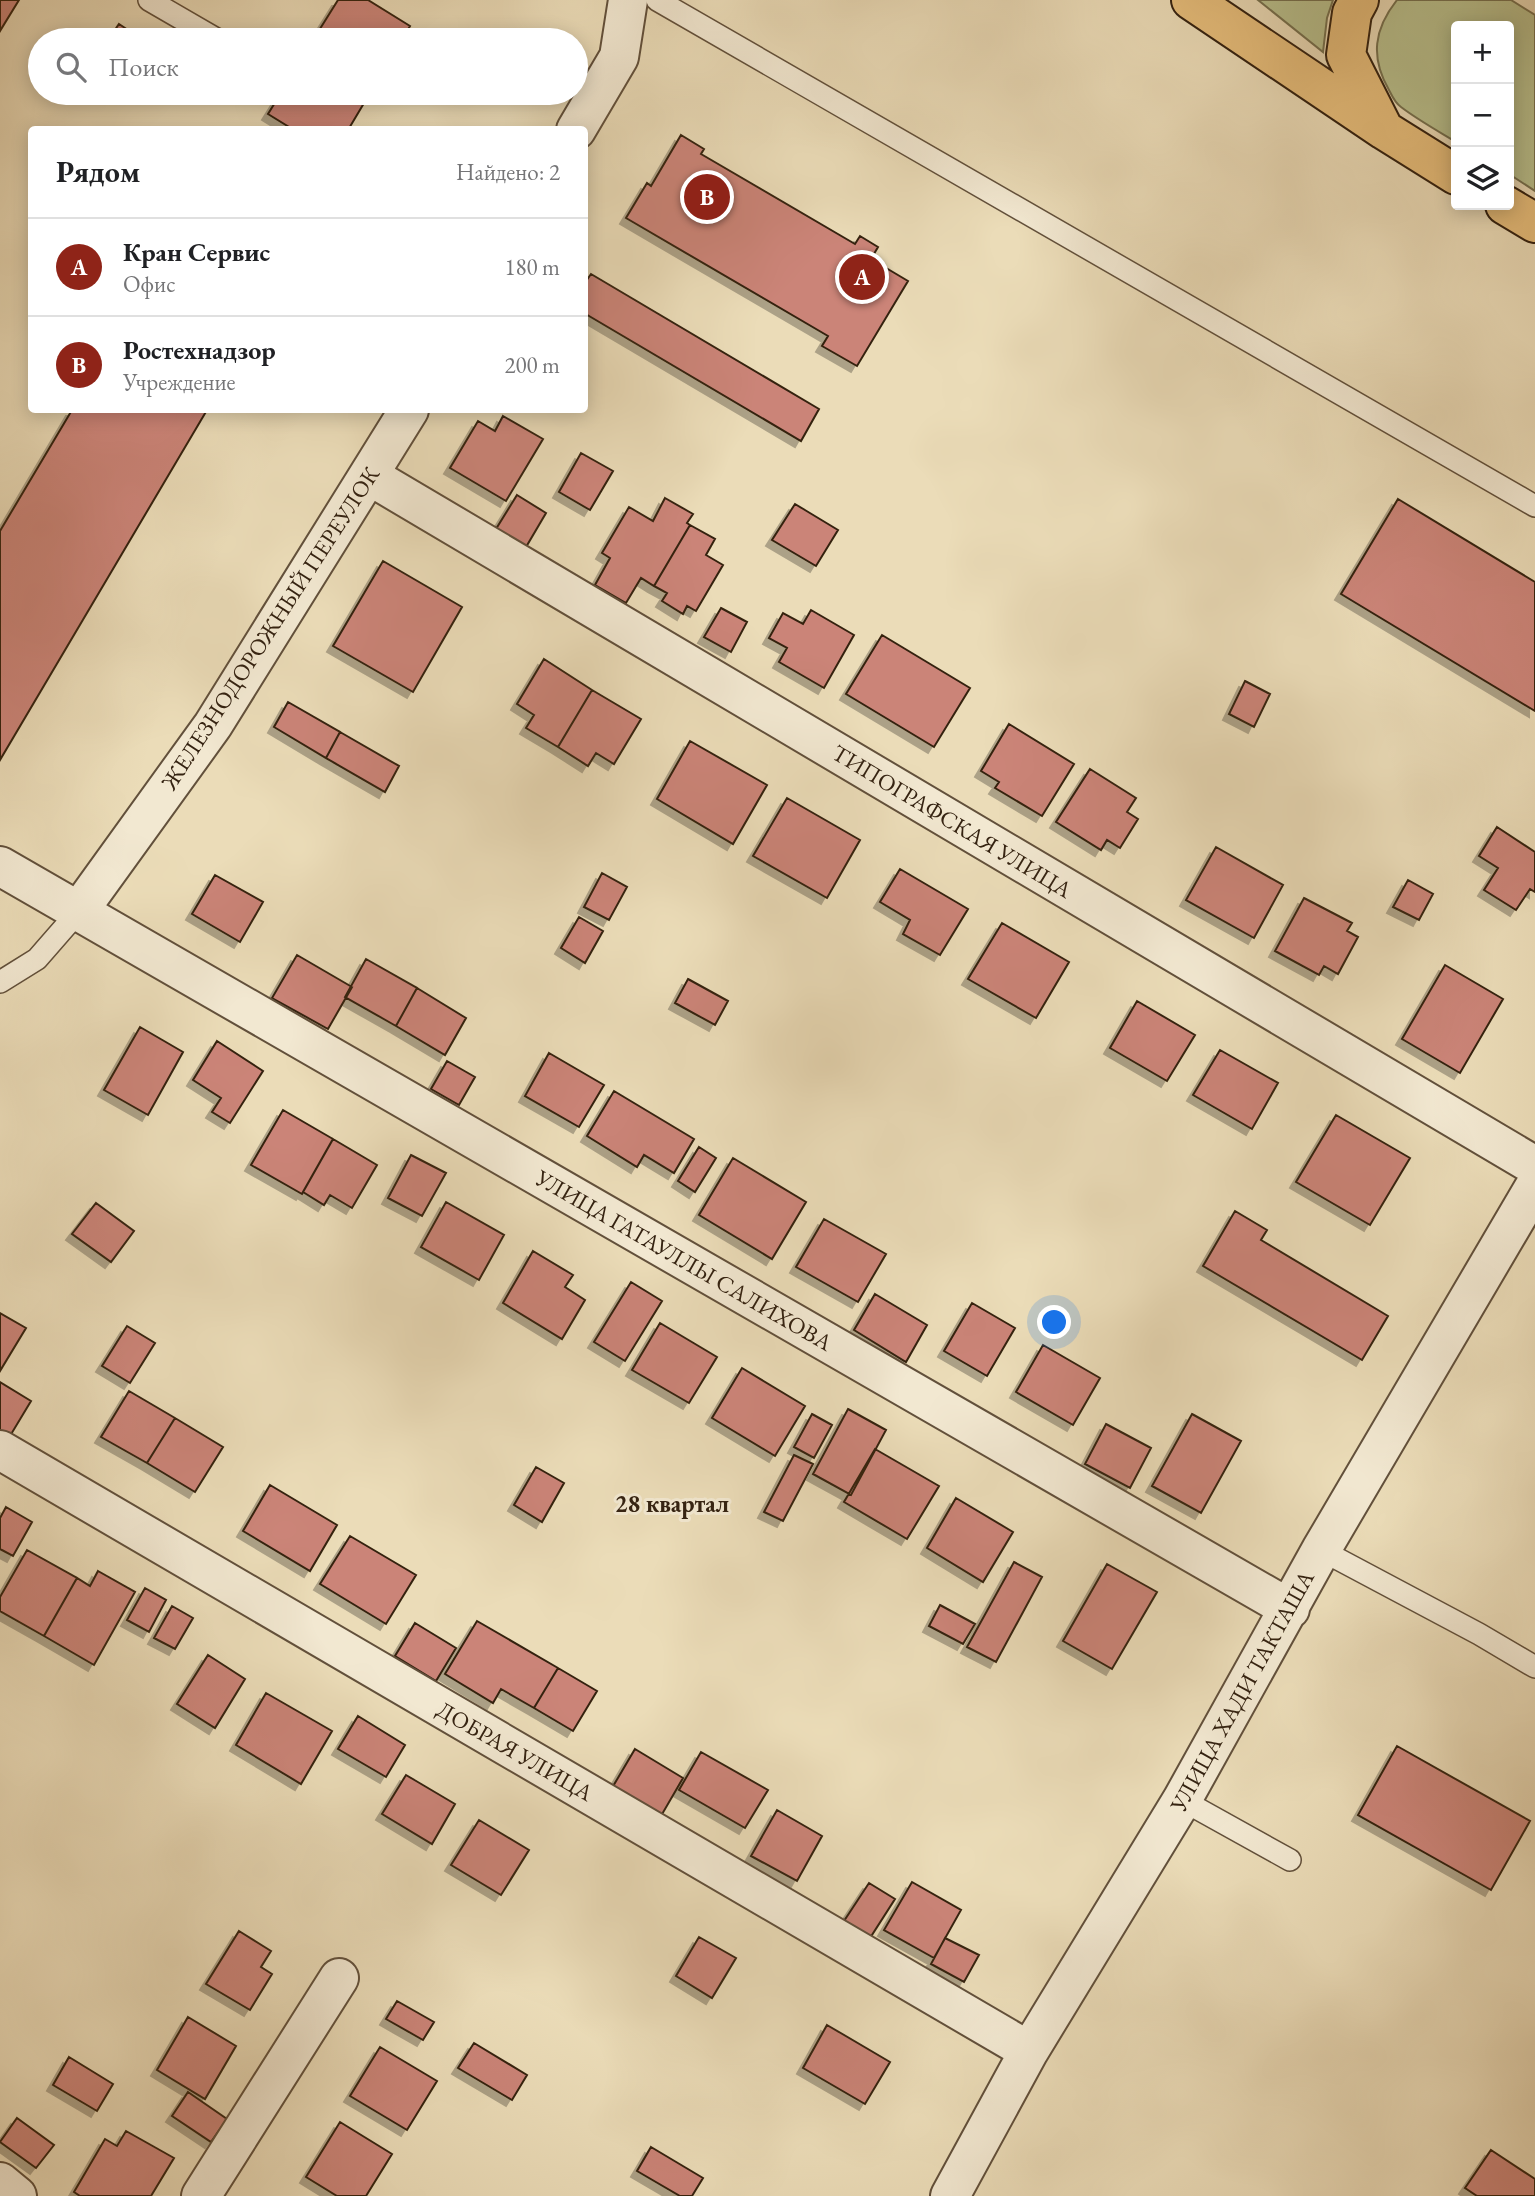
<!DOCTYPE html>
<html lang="ru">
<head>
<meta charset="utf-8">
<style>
	body { margin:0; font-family:"EB Garamond",serif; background:#f2f2f2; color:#202124 }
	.controls { position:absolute; right:21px; top:21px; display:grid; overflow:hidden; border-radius:7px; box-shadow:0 4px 18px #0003 }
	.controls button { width:63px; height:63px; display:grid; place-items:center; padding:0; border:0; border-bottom:2px solid #e0e0e0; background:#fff; color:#202124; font:35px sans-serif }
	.you { position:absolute; left:1055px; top:1323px; width:24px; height:24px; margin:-18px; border:5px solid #fff; border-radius:50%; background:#1a73e8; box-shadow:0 0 0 10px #1a73e833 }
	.badge { display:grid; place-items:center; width:46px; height:46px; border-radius:50%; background:#8f2418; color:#fff; font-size:23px; font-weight:700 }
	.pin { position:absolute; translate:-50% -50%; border:4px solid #fff; box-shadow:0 2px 7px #0006 }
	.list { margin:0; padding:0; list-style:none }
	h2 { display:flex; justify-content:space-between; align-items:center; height:91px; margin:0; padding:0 28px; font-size:30px }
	h2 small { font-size:23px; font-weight:400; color:#757577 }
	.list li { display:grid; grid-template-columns:46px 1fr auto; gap:21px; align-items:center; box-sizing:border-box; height:98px; padding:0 28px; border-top:2px solid #e0e0e0 }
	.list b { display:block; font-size:26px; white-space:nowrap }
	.list p { margin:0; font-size:23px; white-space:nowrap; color:#757577 }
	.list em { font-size:23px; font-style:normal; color:#757577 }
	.icon { flex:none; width:38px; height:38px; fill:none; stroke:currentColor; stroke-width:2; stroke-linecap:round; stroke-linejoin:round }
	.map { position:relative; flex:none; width:1535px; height:2196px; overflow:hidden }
	.search { position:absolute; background:#fff; box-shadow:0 4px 18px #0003; left:28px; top:28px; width:560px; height:77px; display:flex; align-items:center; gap:18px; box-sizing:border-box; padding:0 24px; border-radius:38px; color:#757577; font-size:26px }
	.panel { position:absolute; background:#fff; box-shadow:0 4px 18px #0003; left:28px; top:126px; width:560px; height:287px; border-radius:7px }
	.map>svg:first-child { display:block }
	.green { fill:#b8c08e; stroke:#767150; stroke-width:2 }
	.building { fill:#cb8478; stroke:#342211; stroke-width:2; filter:url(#shadow) }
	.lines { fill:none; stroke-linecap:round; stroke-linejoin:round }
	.service-casing { stroke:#62503b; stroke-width:24 }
	.minor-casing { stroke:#62503b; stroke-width:42 }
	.primary-casing { stroke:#342211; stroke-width:42 }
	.service { stroke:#f2e8d1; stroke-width:21 }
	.minor { stroke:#f2e8d1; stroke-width:38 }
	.primary { stroke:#e6be7c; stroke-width:38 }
	.labels { text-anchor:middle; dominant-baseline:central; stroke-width:6; stroke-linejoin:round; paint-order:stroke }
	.street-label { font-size:23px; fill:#342211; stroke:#f2e8d1 }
	.neighbourhood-label { font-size:24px; font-weight:bold; fill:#342211; stroke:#f2e8d1 }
</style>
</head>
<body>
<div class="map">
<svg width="1535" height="2196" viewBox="0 0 1535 2196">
	<defs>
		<filter id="shadow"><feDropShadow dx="-6" dy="6" stdDeviation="0" flood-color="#0004"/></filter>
	</defs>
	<rect width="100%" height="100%" fill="#ebdcb8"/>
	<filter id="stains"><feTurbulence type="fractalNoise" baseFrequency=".00286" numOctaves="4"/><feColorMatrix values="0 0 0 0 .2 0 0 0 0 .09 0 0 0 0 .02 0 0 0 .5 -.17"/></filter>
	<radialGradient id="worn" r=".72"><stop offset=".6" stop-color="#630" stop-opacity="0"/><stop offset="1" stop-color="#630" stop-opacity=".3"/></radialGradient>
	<path class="green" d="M1258,0H1333L1327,18L1323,52Z
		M1397,0H1511L1535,15V191L1509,174V26H1456V142C1438,131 1418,120 1401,107C1395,103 1392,96 1389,90C1370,57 1374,29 1397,0Z"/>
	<path class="building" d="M0,0H19L0,31Z
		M338,0H368L410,26L402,40H313Z
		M119,24L143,40H108Z
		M281,93H370L348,130H294L268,114Z
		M681,135L704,149L701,154L855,244L860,236L878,247L871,259L908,281L857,366L822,346L828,336L626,218L647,183L651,186Z
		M591,274L819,409L801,441L584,313V284Z
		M72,410H207L0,760V531Z
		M503,416L543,439L506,501L450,468L478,421L495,431Z
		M581,453L613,471L590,510L559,492Z
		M517,495L546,513L526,547L496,529Z
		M665,498L693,514L687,523L690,525L654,586L641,578L626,603L595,585L610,558L602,553L629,507L653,521Z
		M1398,499L1535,582V711L1341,594Z
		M795,504L838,530L816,566L772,540Z
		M690,525L715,539L706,555L723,565L696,611L687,606L683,614L662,601L667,593L654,586Z
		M383,561L462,607L413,692L333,646Z
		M721,608L747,622L731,652L704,637Z
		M811,610L854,635L824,688L779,662L787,648L769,638L783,613L803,624Z
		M882,635L970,688L934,747L846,694Z
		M544,659L592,690L558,747L526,728L534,715L517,704Z
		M1245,681L1270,694L1254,727L1229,714Z
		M592,690L641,719L614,764L596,753L588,766L558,747Z
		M288,702L340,732L326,758L274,727Z
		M1009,724L1074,764L1042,816L995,788L999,782L981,771Z
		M340,732L399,766L385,792L326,758Z
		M690,741L767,785L733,844L657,799Z
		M1090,769L1136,798L1127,812L1138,819L1120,848L1107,840L1101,850L1056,822Z
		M787,798L860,840L827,898L753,856Z
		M1497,827L1535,852V892L1530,889L1516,910L1484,890L1498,868L1479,856Z
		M1216,847L1283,885L1254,938L1186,900Z
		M900,869L968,909L940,955L903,934L910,920L880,902Z
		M602,873L627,887L609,920L584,907Z
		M215,875L263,902L240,942L192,914Z
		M1408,880L1433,894L1419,920L1393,907Z
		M1304,898L1352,923L1347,931L1358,937L1338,974L1324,966L1319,975L1275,951Z
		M579,917L603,931L585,963L561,948Z
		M1002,923L1069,962L1036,1018L968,979Z
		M297,955L352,987L328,1029L272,998Z
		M366,959L417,988L396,1026L345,997Z
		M1445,965L1503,999L1460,1073L1402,1039Z
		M688,979L728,1001L715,1025L675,1003Z
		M417,988L466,1018L445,1055L396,1026Z
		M1137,1001L1195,1035L1167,1081L1110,1048Z
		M140,1027L183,1052L148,1115L104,1090Z
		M217,1041L263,1071L230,1123L212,1112L221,1098L193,1080Z
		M1220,1050L1278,1083L1252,1129L1193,1095Z
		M549,1053L604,1085L579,1127L525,1096Z
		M447,1061L475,1077L459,1105L431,1089Z
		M614,1091L694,1139L674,1173L644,1155L637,1167L587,1136Z
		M283,1110L333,1139L302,1194L251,1165Z
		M1336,1115L1410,1158L1370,1225L1296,1182Z
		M333,1139L377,1165L352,1208L330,1195L324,1205L303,1192Z
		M699,1147L716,1158L695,1192L678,1181Z
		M411,1155L446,1173L422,1216L388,1198Z
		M733,1158L806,1202L772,1259L699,1215Z
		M446,1202L504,1235L479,1280L421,1247Z
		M96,1203L134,1231L111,1262L72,1234Z
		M1235,1211L1267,1230L1261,1240L1388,1316L1362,1360L1203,1266Z
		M824,1219L886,1254L858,1302L796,1267Z
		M533,1251L573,1275L565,1287L585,1300L562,1339L503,1303Z
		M631,1282L662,1301L625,1361L594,1342Z
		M875,1294L927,1325L906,1362L854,1330Z
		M972,1303L1015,1328L987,1376L944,1351Z
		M0,1313L26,1328L0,1371Z
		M660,1323L717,1357L689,1403L632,1370Z
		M127,1326L155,1343L130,1383L102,1366Z
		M1043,1345L1100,1378L1073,1425L1016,1392Z
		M742,1368L805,1406L775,1456L712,1418Z
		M0,1382L31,1401L10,1436L0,1430Z
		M129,1391L175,1418L147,1463L101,1437Z
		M848,1409L886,1430L851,1495L813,1474Z
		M812,1414L832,1425L814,1458L794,1447Z
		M1192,1414L1241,1441L1201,1513L1152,1486Z
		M175,1418L223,1447L195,1492L147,1463Z
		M1106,1424L1151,1448L1130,1488L1085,1464Z
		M875,1449L939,1486L907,1539L844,1502Z
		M794,1455L813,1464L783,1521L764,1512Z
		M536,1467L564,1483L542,1522L514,1505Z
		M270,1485L337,1525L310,1571L243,1531Z
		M956,1498L1013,1532L983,1582L927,1548Z
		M6,1507L32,1522L13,1556L0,1549V1518Z
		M350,1536L416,1575L386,1624L320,1584Z
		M27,1550L77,1578L44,1636L0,1611V1597Z
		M1014,1562L1042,1577L996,1662L967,1647Z
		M1107,1564L1157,1592L1112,1669L1063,1641Z
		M98,1571L135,1592L94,1665L44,1636L77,1578L90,1586Z
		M145,1588L166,1600L149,1632L127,1620Z
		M940,1605L975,1624L963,1644L929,1626Z
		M172,1606L193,1618L175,1649L154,1638Z
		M477,1621L558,1668L534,1708L501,1689L493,1703L445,1674Z
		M415,1623L456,1648L436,1681L395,1656Z
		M208,1655L245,1679L215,1728L177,1704Z
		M558,1668L597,1691L573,1731L534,1708Z
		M266,1693L332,1731L301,1784L236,1745Z
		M358,1716L405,1745L386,1777L338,1749Z
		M1397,1746L1530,1821L1491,1890L1358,1815Z
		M635,1749L683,1778L661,1816L612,1788Z
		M701,1752L768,1790L745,1828L679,1790Z
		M406,1775L455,1804L432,1844L382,1814Z
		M777,1810L822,1836L797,1881L751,1856Z
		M479,1820L529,1850L501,1895L451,1865Z
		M912,1882L961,1910L934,1958L884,1930Z
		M869,1883L895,1899L870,1938L844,1921Z
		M239,1931L271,1951L261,1967L272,1974L250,2010L206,1984Z
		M699,1937L736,1958L712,1998L676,1976Z
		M945,1938L979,1955L964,1982L931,1964Z
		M397,2001L434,2022L423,2040L386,2019Z
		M188,2017L236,2046L205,2099L157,2070Z
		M827,2025L890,2062L865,2104L803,2068Z
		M474,2043L527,2075L512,2100L458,2068Z
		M380,2047L437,2081L407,2130L350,2096Z
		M69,2057L113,2084L97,2111L53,2085Z
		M188,2092L227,2119L211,2142L172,2116Z
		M17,2118L54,2145L36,2168L0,2142Z
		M340,2122L392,2154L366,2196H337L306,2177Z
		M126,2131L174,2158L151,2196H80L74,2192L105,2139L117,2146Z
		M651,2147L703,2178L692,2196H680L637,2171Z
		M1491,2150L1535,2179V2196H1477L1465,2188Z"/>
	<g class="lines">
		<defs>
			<path id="service" d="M149,0L218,40
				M657,0L1535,506
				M0,982L37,959L78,912
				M1321,1550L1479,1634L1535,1667
				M1182,1800L1290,1860"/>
			<path id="minor" d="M576,130L619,57L628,0
				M370,476L1535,1166
				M0,866L1290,1609
				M78,912L213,725L409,410
				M0,1450L1029,2051
				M0,2182L17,2196
				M201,2196L339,1978
				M950,2196L1029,2051L1182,1800L1321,1550L1535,1186"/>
			<path id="primary" d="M1191,0L1384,130L1456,175
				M1359,0L1352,13L1346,55L1383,128
				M1505,205L1535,223"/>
		</defs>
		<use href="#service" class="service-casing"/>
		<use href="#minor" class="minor-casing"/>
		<use href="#primary" class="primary-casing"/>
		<use href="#service" class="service"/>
		<use href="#minor" class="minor"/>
		<use href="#primary" class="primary"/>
	</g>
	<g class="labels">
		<g class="street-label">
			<text transform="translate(270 628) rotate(-57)">ЖЕЛЕЗНОДОРОЖНЫЙ ПЕРЕУЛОК</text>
			<text transform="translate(952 821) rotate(31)">ТИПОГРАФСКАЯ УЛИЦА</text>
			<text transform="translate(684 1260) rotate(30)">УЛИЦА ГАТАУЛЛЫ САЛИХОВА</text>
			<text transform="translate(1242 1691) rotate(-61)">УЛИЦА ХАДИ ТАКТАША</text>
			<text transform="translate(515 1751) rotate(30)">ДОБРАЯ УЛИЦА</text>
		</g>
		<g class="neighbourhood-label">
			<text x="672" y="1503">28 квартал</text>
		</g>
	</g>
	<rect width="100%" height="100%" filter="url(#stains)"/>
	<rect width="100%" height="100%" fill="url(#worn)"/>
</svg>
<div class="controls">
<button>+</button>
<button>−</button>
<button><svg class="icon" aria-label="layers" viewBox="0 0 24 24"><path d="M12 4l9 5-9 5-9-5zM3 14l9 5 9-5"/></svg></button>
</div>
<div class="you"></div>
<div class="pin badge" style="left:862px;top:277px">A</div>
<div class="pin badge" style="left:707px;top:197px">B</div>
<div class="search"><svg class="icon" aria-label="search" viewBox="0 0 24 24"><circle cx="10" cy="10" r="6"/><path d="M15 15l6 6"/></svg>Поиск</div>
<section class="panel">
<h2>Рядом<small>Найдено: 2</small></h2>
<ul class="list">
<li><span class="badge">A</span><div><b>Кран Сервис</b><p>Офис</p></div><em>180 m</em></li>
<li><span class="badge">B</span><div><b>Ростехнадзор</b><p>Учреждение</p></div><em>200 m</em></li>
</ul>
</section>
</div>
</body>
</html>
